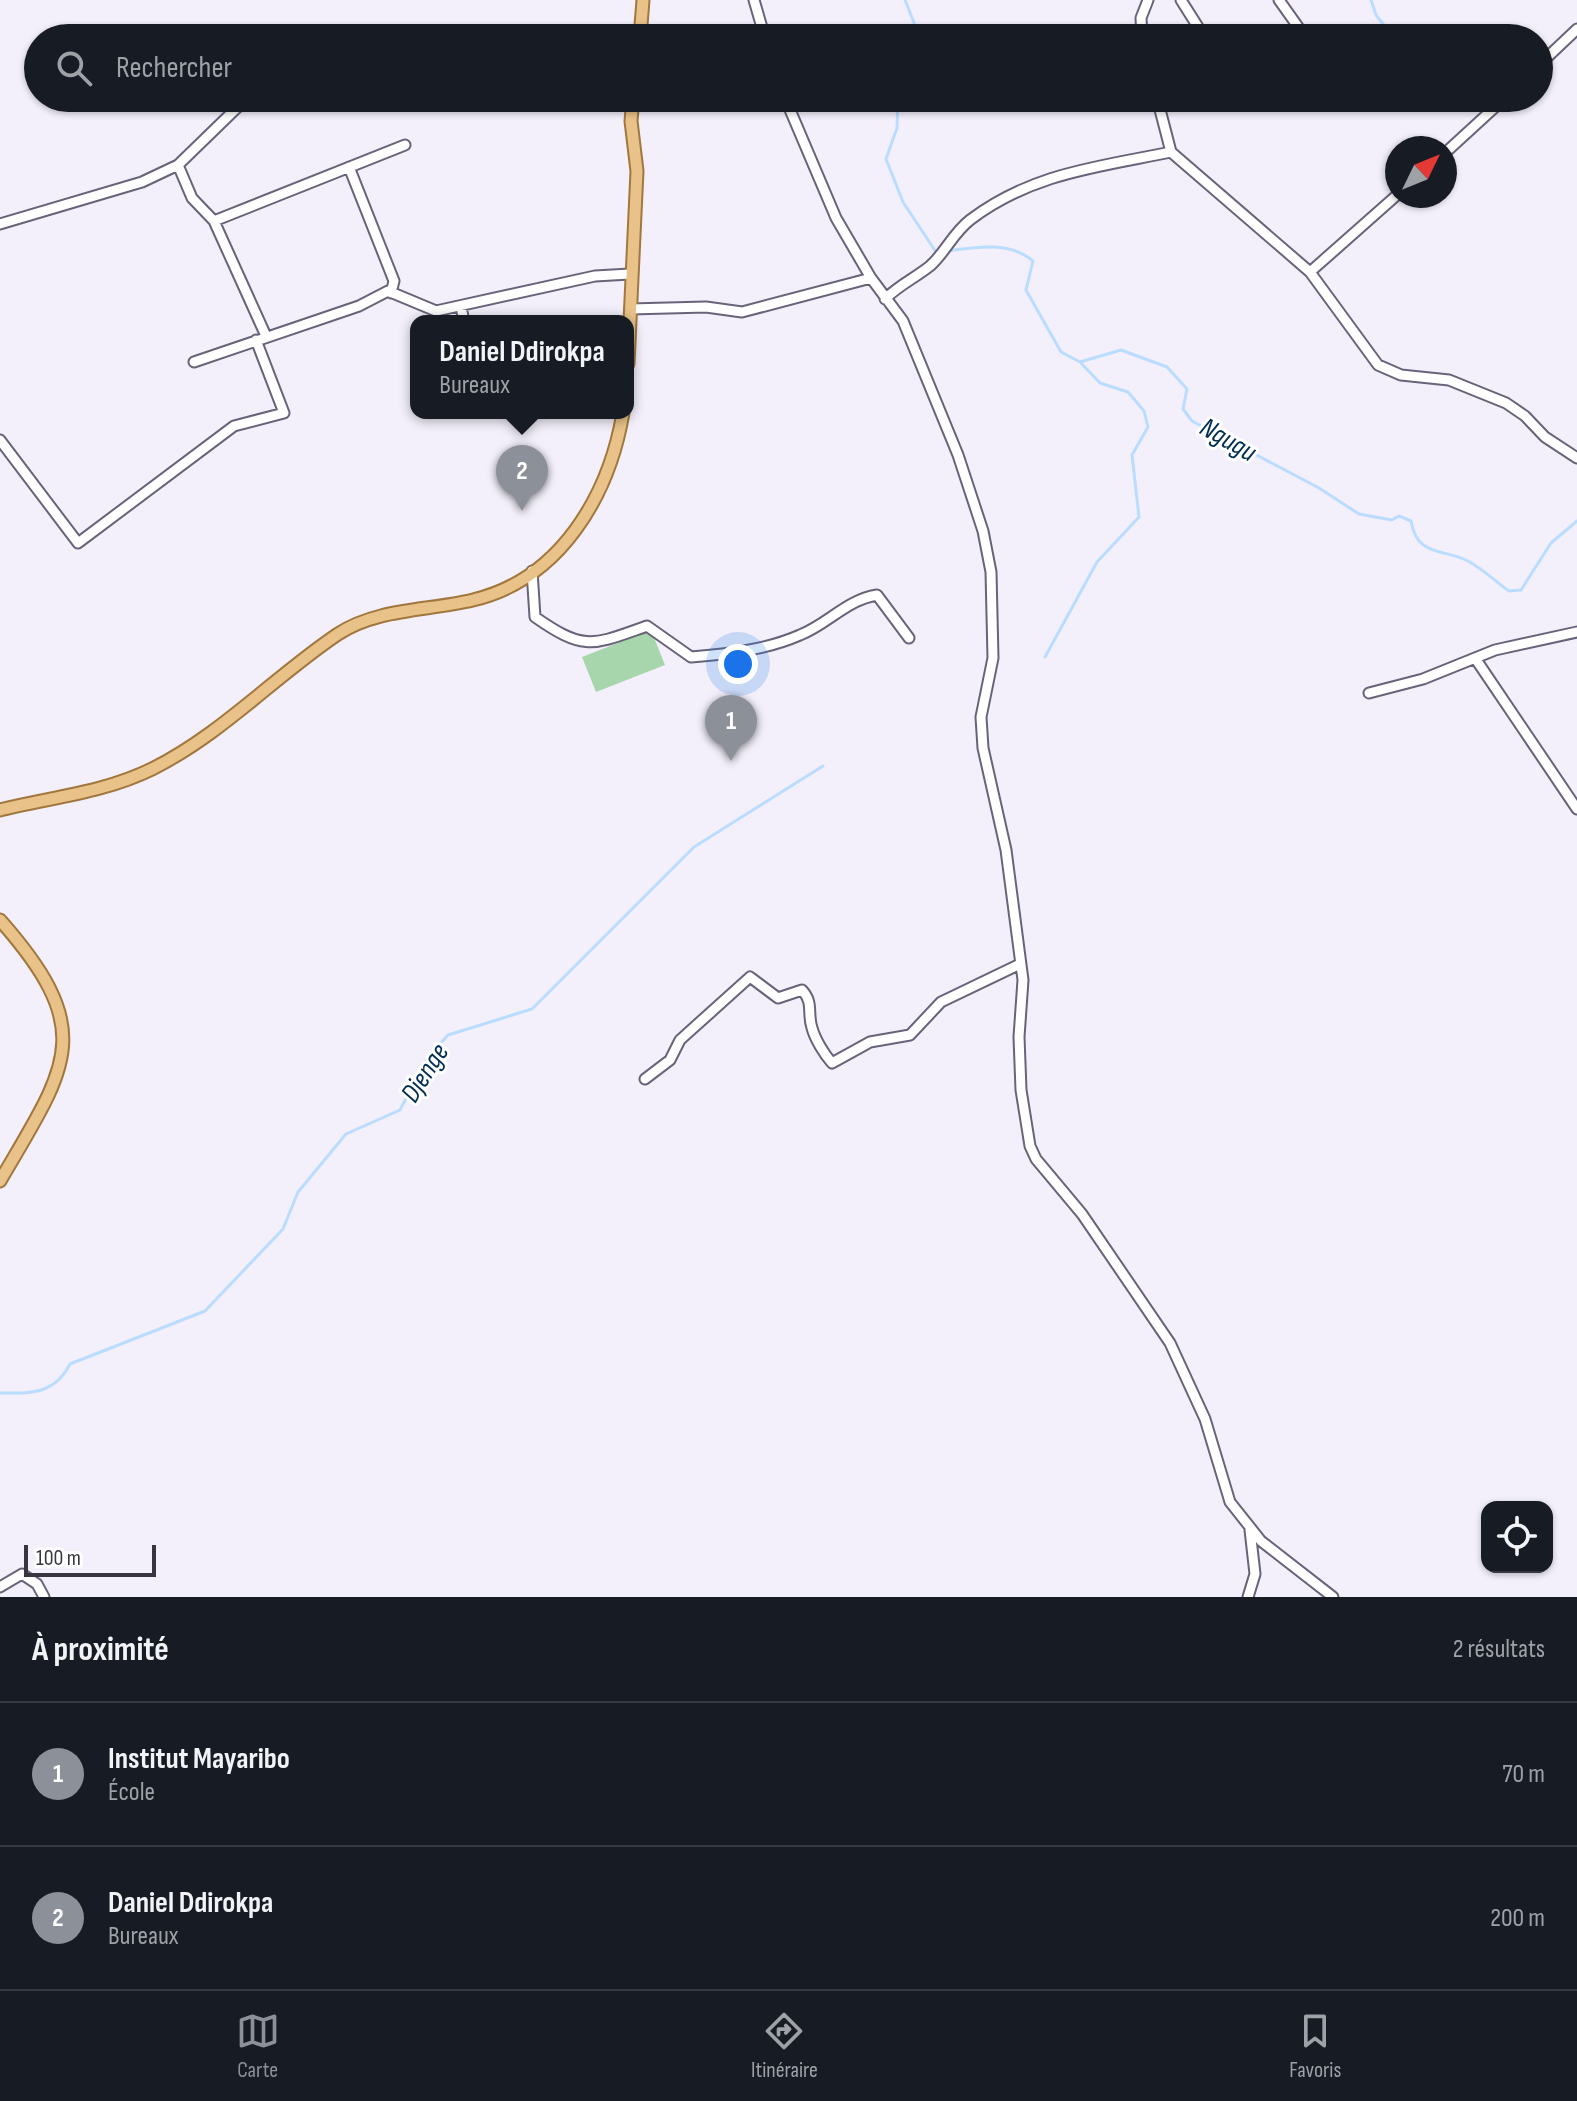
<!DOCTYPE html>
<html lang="fr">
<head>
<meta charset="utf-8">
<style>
	body { margin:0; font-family:"Sofia Sans Condensed",sans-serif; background:#242831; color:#f1f3f6 }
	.controls { position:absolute; right:24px; bottom:24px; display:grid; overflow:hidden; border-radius:16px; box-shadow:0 2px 6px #0004 }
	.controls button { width:72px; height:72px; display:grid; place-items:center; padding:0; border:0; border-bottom:2px solid #363941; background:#171b24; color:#f1f3f6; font:40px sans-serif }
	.compass { position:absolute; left:1385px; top:136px; width:72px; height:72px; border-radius:50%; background:#171b24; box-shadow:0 2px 6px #0004; rotate:47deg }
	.scale { position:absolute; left:24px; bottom:20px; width:132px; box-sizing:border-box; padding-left:8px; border:4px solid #383540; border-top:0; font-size:22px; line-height:28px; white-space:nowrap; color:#383540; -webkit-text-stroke:6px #fff; paint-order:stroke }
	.you { position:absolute; left:738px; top:664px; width:28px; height:28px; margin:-20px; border:6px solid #fff; border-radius:50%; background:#1a73e8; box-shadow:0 0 0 12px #1a73e833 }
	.badge { display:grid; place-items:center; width:52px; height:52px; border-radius:50%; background:#8c9099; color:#fff; font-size:26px; font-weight:700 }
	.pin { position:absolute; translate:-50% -66px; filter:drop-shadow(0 2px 4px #0008) }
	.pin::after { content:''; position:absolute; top:42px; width:28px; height:24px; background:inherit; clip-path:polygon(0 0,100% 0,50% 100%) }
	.popup { position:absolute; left:410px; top:315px; width:224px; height:104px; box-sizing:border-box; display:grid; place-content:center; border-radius:16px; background:#171b24; filter:drop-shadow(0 2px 6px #0005); font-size:26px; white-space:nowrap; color:#9ea1a6 }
	.popup b { font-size:30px; color:#f1f3f6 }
	.popup::after { content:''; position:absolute; left:50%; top:100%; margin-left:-16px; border:16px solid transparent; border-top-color:#171b24 }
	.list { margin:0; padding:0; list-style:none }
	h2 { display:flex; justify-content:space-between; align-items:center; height:104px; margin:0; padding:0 32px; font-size:34px }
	h2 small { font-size:26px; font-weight:400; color:#9ea1a6 }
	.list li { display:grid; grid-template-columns:52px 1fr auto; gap:24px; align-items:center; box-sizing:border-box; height:144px; padding:0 32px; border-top:2px solid #363941 }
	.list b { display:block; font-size:30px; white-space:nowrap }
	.list p { margin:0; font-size:26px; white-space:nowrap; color:#9ea1a6 }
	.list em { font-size:26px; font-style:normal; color:#9ea1a6 }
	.icon { flex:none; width:44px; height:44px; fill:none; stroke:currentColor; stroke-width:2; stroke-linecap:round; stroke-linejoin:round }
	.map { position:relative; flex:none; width:1577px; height:1597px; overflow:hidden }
	.search { position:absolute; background:#171b24; box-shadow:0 2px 6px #0004; left:24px; right:24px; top:24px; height:88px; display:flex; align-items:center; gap:20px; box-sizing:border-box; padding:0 28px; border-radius:44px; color:#9ea1a6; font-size:30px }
	.sheet { height:392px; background:#171b24 }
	nav { display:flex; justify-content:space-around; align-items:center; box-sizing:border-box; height:112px; border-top:2px solid #363941; background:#171b24; font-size:22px; color:#9ea1a6 }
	nav a { display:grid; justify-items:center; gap:4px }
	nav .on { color:#8c9099 }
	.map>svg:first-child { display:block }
	.grass { fill:#a8d6ac }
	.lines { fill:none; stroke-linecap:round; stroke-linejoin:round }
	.stream { stroke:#baddff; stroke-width:3 }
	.minor-casing { stroke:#69637a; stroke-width:13 }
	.major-casing { stroke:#a1773d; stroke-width:15 }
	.minor { stroke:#fff; stroke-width:9 }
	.major { stroke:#e8c289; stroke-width:11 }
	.labels { text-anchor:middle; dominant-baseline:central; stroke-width:6; stroke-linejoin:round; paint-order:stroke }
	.water-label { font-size:28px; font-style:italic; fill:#022e51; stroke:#fff }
</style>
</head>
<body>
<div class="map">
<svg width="1577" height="1597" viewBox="0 0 1577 1597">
	<rect width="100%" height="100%" fill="#f3f0fb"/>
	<path class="grass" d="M651,630L665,665L596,692L582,657Z"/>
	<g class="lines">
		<path class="stream" d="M905,0L920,38
			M1371,0L1376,15L1394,38
			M898,98L897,128L886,159L903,202L936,252H939
			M947,251C975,247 1010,241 1033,261L1026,290L1061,352L1080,362L1100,383L1128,392L1144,411L1148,427L1132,455L1139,517L1097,562L1045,657
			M1080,362L1121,350L1167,367L1187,389L1183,409L1192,421L1319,488L1359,514L1392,520L1399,516L1411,521C1417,557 1442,548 1468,561C1483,569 1496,582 1509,591L1521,590L1551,543L1577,521
			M0,1393C31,1393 54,1395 70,1364L205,1311L283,1229L298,1192L346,1134L400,1110L428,1057L448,1035L532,1009L694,847L823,766"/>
		<defs>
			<path id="minor" d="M754,0L765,38
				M1181,0L1205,38
				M1279,0L1306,38
				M1142,38L1141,18L1148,0
				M1539,65L1577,29
				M785,98L836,218L871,278L903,321L958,455L983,531L991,572L993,658L981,717L983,748L1006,850L1023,980L1019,1037L1021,1090L1030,1146L1036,1159L1082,1214L1170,1343L1205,1419L1230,1502L1261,1541L1333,1597
				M1157,98L1171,152L1310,272L1378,365L1401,375L1449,380L1506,403L1525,416L1545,437L1577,458
				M1445,153L1505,98
				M178,165L192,198L214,221L266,336
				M349,167L394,281L391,293
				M214,221L405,145
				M0,224L142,182L178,165L247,98
				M1310,272L1397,195
				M885,299C899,285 915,278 930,266C945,253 953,233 970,220C1032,173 1098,167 1171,152
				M461,307L464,321
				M630,309L706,307L742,312L871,278
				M194,362L359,306L388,291L436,311L595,276L630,274
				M0,440L78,543L234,426L284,413L256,340
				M532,571L535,617C585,652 593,645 647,626L691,657C728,654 766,650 800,635C828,624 846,600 877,595L909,638
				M1475,658L1577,809
				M1369,693L1423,679L1495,650L1577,632
				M645,1079L670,1060L680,1040L750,977L778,998L802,990C814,1003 807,1013 812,1028C815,1039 824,1054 832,1063L870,1042L910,1035L941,1002L1020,964
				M0,1587L22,1574L37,1584L44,1597
				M1248,1597L1255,1574L1250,1530"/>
			<path id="major" d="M640,38L643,0
				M628,364L637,171L631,121L633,98
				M0,810C52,797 103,793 152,769C222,734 274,677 338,634C378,608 428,611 473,600C561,579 609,495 623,413
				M0,920C99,1032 67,1066 0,1181"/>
		</defs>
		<use href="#minor" class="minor-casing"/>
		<use href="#major" class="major-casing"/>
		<use href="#minor" class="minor"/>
		<use href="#major" class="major"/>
	</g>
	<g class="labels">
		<g class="water-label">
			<text transform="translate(1228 440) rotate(30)">Ngugu</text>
			<text transform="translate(425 1073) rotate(-57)">Djenge</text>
		</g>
	</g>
</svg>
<div class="controls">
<button><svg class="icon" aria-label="locate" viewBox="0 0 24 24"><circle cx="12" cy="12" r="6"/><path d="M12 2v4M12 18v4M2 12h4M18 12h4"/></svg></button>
</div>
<svg class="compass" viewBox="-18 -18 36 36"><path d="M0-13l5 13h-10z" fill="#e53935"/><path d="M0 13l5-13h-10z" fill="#9ea1a6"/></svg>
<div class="scale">100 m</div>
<div class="you"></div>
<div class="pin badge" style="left:731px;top:761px">1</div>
<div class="pin badge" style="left:522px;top:511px">2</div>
<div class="popup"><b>Daniel Ddirokpa</b>Bureaux</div>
<div class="search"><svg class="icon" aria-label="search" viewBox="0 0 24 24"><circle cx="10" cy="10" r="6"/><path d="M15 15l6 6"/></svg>Rechercher</div>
</div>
<section class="sheet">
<h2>À proximité<small>2 résultats</small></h2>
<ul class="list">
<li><span class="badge">1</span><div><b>Institut Mayaribo</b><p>École</p></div><em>70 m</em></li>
<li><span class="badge">2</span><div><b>Daniel Ddirokpa</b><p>Bureaux</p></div><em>200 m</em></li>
</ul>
</section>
<nav>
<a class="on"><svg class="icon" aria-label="map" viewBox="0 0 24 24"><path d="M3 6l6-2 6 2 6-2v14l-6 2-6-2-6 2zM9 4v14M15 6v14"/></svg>Carte</a>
<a><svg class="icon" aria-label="directions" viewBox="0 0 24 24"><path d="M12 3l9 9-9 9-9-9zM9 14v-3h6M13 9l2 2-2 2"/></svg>Itinéraire</a>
<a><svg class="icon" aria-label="saved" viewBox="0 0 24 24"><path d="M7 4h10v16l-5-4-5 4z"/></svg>Favoris</a>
</nav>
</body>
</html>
